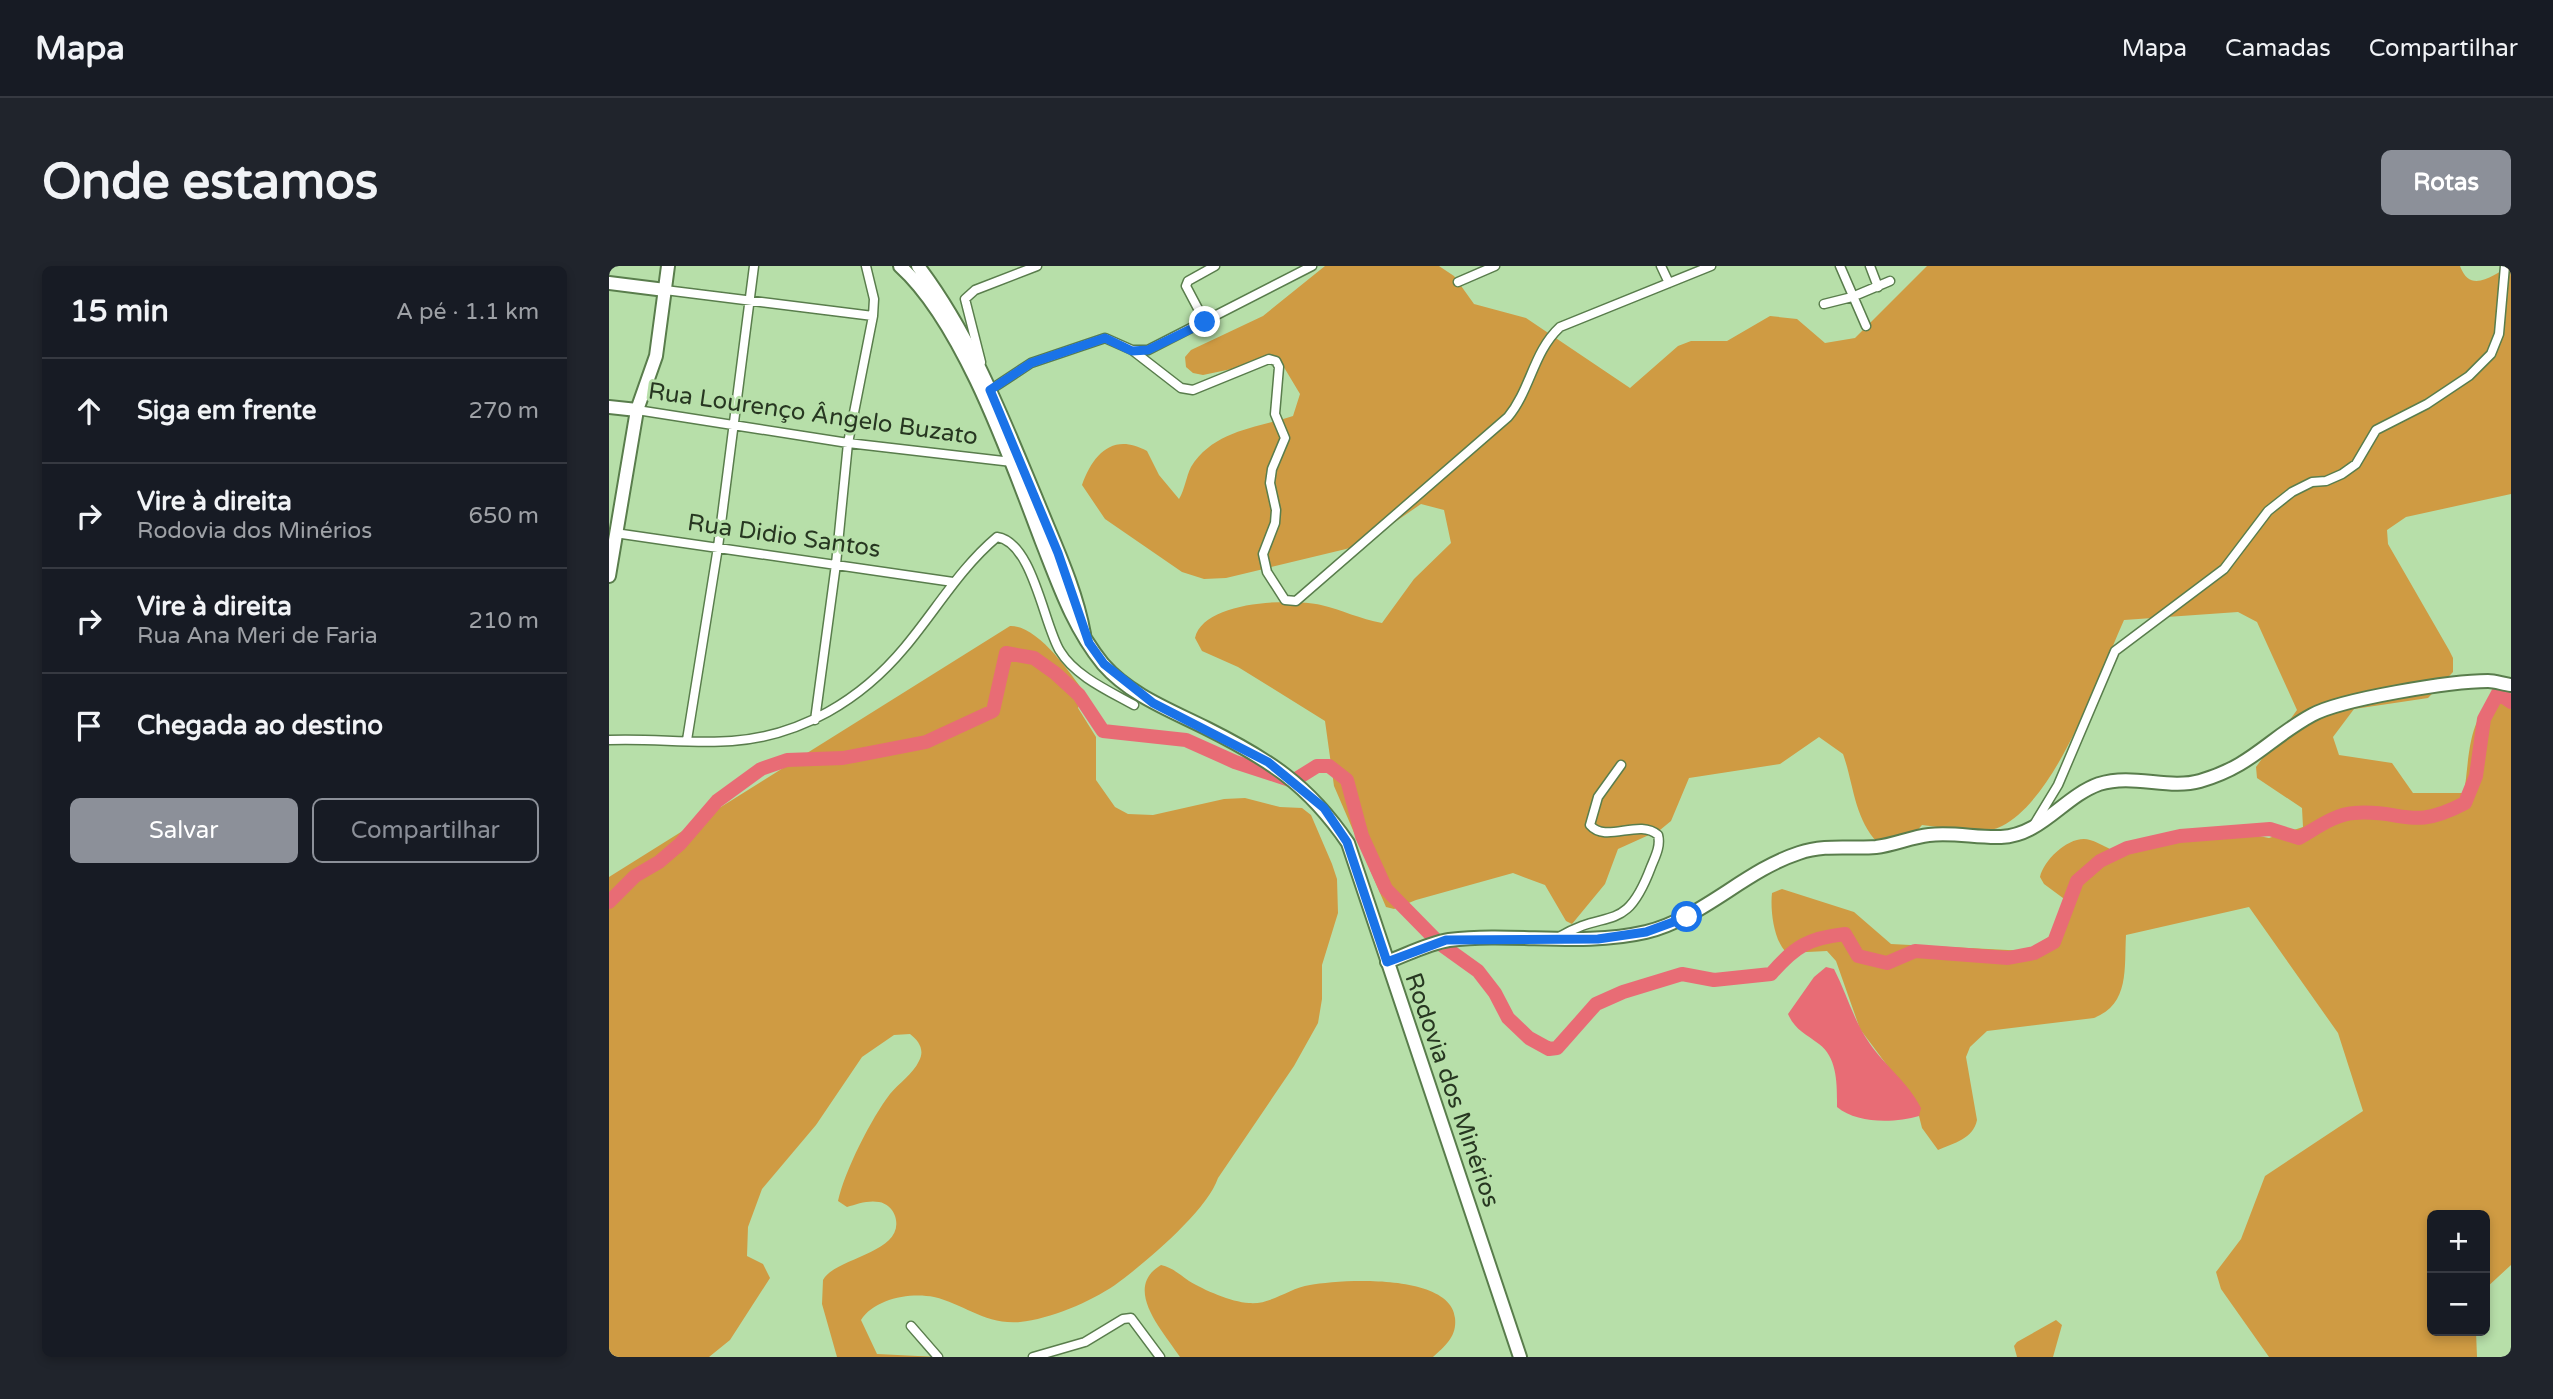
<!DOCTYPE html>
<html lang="pt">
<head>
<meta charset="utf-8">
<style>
	body { margin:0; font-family:"Varela Round",sans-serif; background:#20242c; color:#f1f3f6 }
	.controls { position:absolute; right:21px; bottom:21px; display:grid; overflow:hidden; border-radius:10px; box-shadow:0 4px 10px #0003 }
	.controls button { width:63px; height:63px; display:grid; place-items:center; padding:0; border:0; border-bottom:2px solid #363941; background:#171b24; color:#f1f3f6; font:35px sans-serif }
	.stop { position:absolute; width:21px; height:21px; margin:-16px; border:5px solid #1a73e8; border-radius:50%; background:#fff }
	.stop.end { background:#1a73e8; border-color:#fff; box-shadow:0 2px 7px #0008 }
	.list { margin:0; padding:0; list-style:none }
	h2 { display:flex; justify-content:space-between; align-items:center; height:91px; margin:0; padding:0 28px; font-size:30px }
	h2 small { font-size:23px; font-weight:400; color:#9ea1a6 }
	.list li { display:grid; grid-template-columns:46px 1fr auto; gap:21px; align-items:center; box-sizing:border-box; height:105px; padding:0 28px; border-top:2px solid #363941 }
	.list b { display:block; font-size:26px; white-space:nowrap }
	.list p { margin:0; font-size:23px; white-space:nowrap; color:#9ea1a6 }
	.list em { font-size:23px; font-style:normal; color:#9ea1a6 }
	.actions { display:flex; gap:14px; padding:21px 28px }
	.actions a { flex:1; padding:16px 0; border:2px solid #8c9099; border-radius:10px; text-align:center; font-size:24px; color:#8c9099 }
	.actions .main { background:#8c9099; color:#fff }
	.icon { flex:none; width:38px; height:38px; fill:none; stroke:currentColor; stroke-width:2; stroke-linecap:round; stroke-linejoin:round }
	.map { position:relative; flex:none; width:1902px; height:1091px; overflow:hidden; border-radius:10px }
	header { display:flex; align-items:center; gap:42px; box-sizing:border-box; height:98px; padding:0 35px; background:#171b24; border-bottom:2px solid #363941 }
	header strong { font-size:33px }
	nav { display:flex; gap:38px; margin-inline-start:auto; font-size:24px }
	.intro { display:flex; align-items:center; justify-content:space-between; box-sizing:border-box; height:168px; padding:0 42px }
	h1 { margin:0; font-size:49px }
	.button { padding:18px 32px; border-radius:10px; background:#8c9099; color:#fff; font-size:24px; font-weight:700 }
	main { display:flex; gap:42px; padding:0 42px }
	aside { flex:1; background:#171b24; border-radius:10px; box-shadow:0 4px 10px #0003 }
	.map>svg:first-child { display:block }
	.green { fill:#cf9b43 }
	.water { fill:#e86c75 }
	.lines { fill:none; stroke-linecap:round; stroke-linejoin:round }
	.river { stroke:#e86c75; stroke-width:14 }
	.street-casing { stroke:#597d4c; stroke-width:11 }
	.secondary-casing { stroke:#597d4c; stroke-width:16 }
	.primary-casing { stroke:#597d4c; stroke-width:16 }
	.street { stroke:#fff; stroke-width:8 }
	.secondary { stroke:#fff; stroke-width:12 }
	.primary { stroke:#fff; stroke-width:12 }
	.route { stroke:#1a73e8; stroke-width:9 }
	.labels { text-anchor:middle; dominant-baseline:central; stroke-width:6; stroke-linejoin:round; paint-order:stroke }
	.street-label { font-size:24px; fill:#273721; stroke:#b7dfa9 }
</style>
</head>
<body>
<header>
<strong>Mapa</strong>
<nav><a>Mapa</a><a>Camadas</a><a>Compartilhar</a></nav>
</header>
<div class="intro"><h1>Onde estamos</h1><a class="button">Rotas</a></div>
<main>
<aside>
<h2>15 min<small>A pé · 1.1 km</small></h2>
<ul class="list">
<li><svg class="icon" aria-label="ahead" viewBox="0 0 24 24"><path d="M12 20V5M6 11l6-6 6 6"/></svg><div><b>Siga em frente</b></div><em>270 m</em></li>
<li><svg class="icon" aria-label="right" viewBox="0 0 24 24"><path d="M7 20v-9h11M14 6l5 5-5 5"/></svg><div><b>Vire à direita</b><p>Rodovia dos Minérios</p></div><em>650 m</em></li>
<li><svg class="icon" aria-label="right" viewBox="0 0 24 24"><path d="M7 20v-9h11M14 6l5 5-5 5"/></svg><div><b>Vire à direita</b><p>Rua Ana Meri de Faria</p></div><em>210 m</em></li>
<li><svg class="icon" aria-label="arrive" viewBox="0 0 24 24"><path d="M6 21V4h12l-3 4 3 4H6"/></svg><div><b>Chegada ao destino</b></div></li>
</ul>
<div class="actions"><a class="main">Salvar</a><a>Compartilhar</a></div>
</aside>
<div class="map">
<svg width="1902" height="1091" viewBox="0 0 1902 1091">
	<rect width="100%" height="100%" fill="#b7dfa9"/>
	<path class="green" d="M716,0H830L845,10L865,38L917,52L1021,122L1069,80L1082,75H1118L1161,50L1188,53L1216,77L1246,72L1318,0H1851C1862,30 1885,7 1902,0V228L1797,251L1778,264L1779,278L1840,384L1844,392V406L1819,432L1745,443L1724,471L1730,489L1783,497L1804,527H1855C1861,493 1857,435 1902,430V999L1876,1023V949H1823V1065H1867L1868,1091H1660L1612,1023L1607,1006L1632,973L1656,910L1754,845L1729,767L1640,641L1517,669C1515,702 1521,738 1485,752L1378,765L1361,781L1357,791L1368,854C1364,873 1345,877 1329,884L1313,862L1307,838L1251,763L1227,695L1218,685L1178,687C1165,676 1161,644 1163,627L1173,623L1245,646L1282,678L1418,685L1455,661L1458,635L1435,618L1431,611C1435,593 1462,568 1481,574C1492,577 1500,584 1511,587L1598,565L1619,564L1660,572L1694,561L1693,542L1648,512L1647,501L1688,444L1648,356L1629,346L1515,354C1490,410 1448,532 1393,560C1372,571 1336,561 1313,559L1306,567L1269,577C1245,552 1245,519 1234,488L1210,471L1171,498L1080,512L1062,555L1051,564L1009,583L996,618L963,658L957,655L936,619L904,607L807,634L785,643L777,641L725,520L716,455L629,401L593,385L586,372C594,335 681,332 712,339C733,344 751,353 773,357L805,313L842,277L835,244L812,238L757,276L737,283L617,312L595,313L573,306L496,253L473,219C484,188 504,166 538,185L550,209L570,233C576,223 577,211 582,201C605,164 648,162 684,150L691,128L670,93L594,109L584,107L577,101L576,91L582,84L654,50Z
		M401,360C428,359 460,405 475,426L469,442L487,471V514L506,541L519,548L544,549L615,533L636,532L671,541L693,542L702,549L723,598L728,613L729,647L713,699V733L709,757L685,800L609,912C598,945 535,998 506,1019C481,1036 441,1053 411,1056C376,1059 355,1038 325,1031C301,1026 265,1033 252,1054L268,1088L329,1091H228L213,1038L214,1014C226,991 298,987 286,950C284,943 277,937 270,936C259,934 248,938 238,941L229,935C235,906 263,851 281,828C290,817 304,808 310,795C316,784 310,775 301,768L285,769L253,791L207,859L153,923L139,961L138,990L154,998L161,1012L121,1074L100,1091H0V611Z
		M552,999C564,1002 570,1008 580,1015C595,1024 622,1036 640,1037C662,1039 680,1022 701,1019C732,1013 842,1007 846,1052C848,1070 837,1079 824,1091H571C554,1065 513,1022 552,999Z
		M1447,1054L1453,1059L1444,1091H1408L1405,1080L1408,1076Z"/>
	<path class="water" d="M1217,701L1225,703C1238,728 1244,754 1261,778C1277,801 1299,816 1312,842L1310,850C1286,857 1248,858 1228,841C1228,820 1229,792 1210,778C1197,768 1186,764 1179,748L1205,711Z"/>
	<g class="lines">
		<path class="river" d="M0,636L26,610L50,596L71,578L108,535L152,503L178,494L234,492L317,476L384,445L397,387L425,392L446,407L470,429L494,465L577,474L626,496L684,515L708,500H720L738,514L753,570L777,623L830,677L869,705L886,727L899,752L920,772L940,783L948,782L987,738L1014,726L1073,708L1105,714L1162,708C1186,680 1200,672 1236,668L1249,690L1278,697L1306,685L1399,692L1425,687L1445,676L1468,615L1491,595L1518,582L1571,570L1661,563L1690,572C1706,563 1726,548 1745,547C1795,543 1801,566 1856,537L1867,510L1875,453L1889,427L1902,436"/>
		<defs>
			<path id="street" d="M1052,0L1060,17
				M1231,0L1257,60
				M1261,0L1269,21
				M849,16L886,0
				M56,24L264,50
				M1215,38L1243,31L1281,15
				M596,56L577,20L579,15L606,0
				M523,84L572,122L584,124L660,93L667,95L670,101L666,148L676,172L663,203L661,217L667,244L666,257L654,288L658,306L676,334L687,335L899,151C922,123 924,86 951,61L1102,0
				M372,96L356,33L366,24L428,0
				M381,124L422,97L496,72L523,84H539L703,0
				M28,144L239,177L403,196
				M6,267L344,316
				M206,454L227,298L239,177L264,50L265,33L257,0
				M0,474C41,472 82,478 123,475C192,470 252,434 296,381C327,344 351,302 388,271C424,276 435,360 451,385C466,410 500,425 525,439
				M78,474L109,281L145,0
				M1426,557L1449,519L1506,385L1615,303L1659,245L1683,226L1703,216L1717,215L1733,208L1747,198L1767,164L1818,138L1860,110L1882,88L1890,68L1896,0
				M950,671C999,641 1016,670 1042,601C1046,591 1052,580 1049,569C1030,552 997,578 981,559L989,531L1012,499
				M302,1060L329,1091
				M424,1091L476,1076L514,1053L522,1052L551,1091"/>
			<path id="secondary" d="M0,17L56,24
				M0,141L28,144
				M778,696C797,689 820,677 840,674C905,666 972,681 1037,666C1094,652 1135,605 1190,587C1216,578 1241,583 1267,581C1285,579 1302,571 1320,569C1344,566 1368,572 1392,571C1433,569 1454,531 1490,518C1524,507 1559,524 1591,515C1643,500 1659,473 1703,449C1732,433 1843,415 1879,415C1886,415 1894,418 1902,419"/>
			<path id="primary" d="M291,0C355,58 402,195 433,276C450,319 464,361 494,398C521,429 561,444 597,462C659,493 699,518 739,577L911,1091
				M309,0C363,71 395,156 429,237C446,279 467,323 475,368
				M0,310L28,144L47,90L59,0"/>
		</defs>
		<use href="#street" class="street-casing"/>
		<use href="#secondary" class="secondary-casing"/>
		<use href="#primary" class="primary-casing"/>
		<use href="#street" class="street"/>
		<use href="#secondary" class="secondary"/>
		<use href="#primary" class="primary"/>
	</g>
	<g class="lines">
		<path class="route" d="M596,56L539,84L523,85L496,72L422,97L381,124L449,287L480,377L495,398L544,437L659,496L715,542L738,576L778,696L837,674L989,673L1037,666L1078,651"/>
	</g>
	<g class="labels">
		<g class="street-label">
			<text transform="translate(204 148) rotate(8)">Rua Lourenço Ângelo Buzato</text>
			<text transform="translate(175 270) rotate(8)">Rua Didio Santos</text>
			<text transform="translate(843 824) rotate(71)">Rodovia dos Minérios</text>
		</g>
	</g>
</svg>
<div class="controls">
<button>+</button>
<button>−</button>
</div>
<div class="stop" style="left:1078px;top:651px"></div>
<div class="stop end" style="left:596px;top:56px"></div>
</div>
</main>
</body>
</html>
